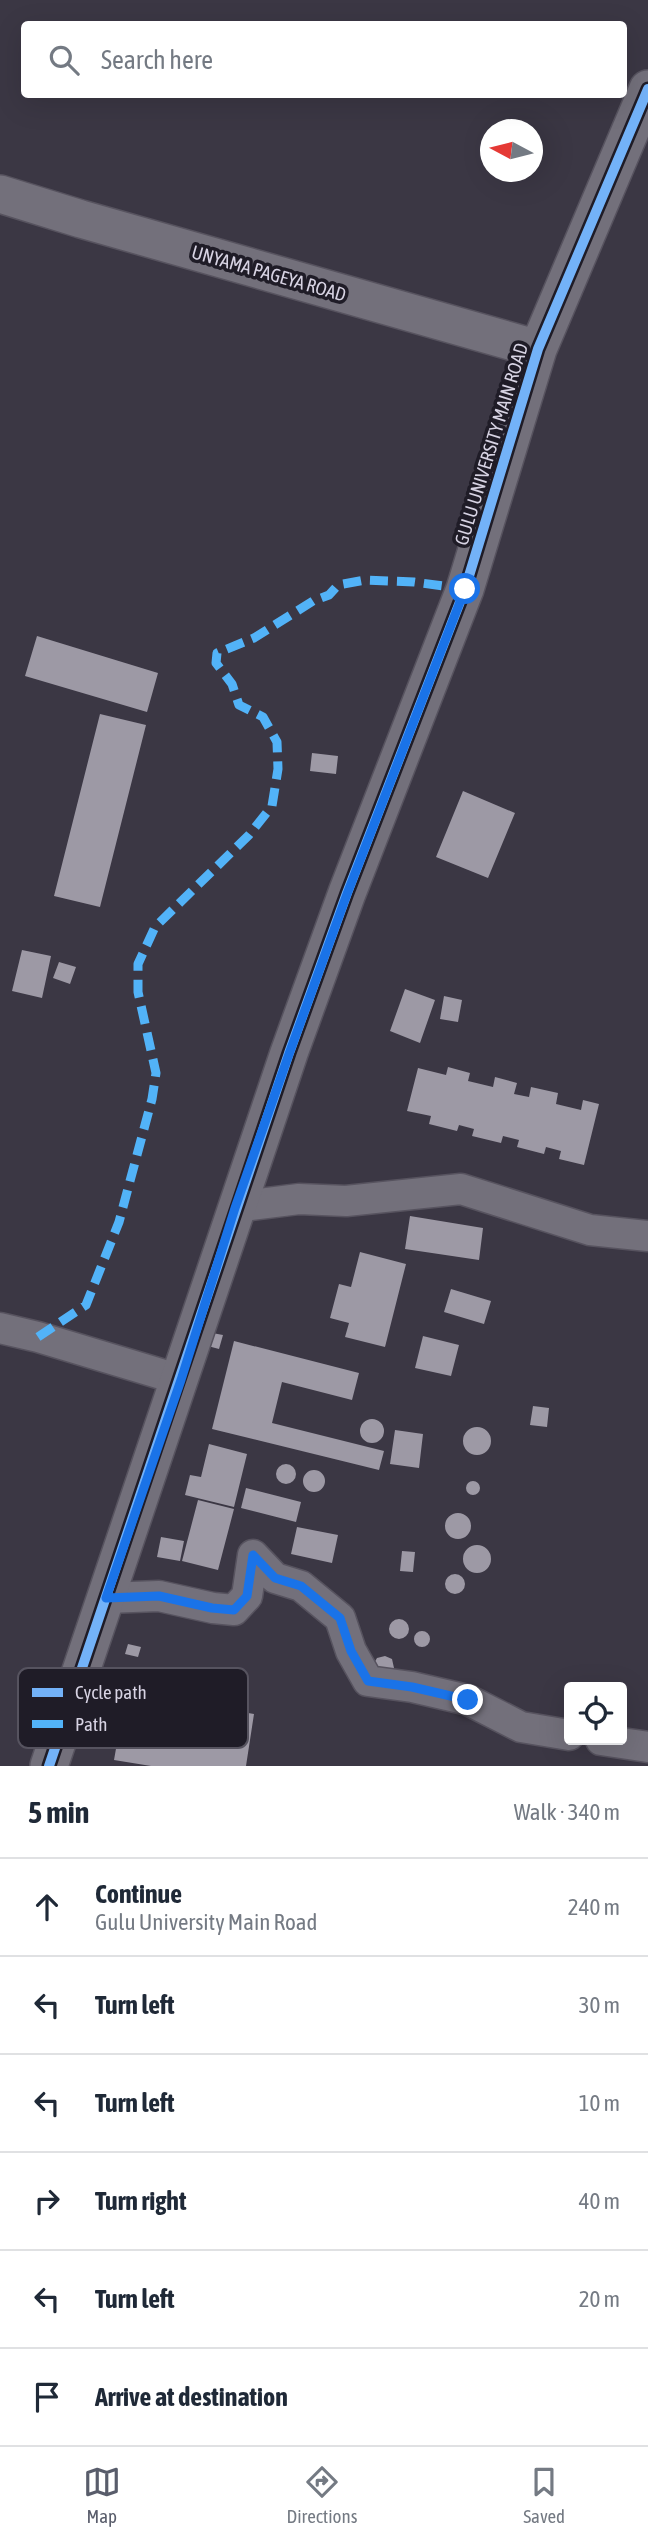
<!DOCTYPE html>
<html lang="en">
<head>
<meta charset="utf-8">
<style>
	body { margin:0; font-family:"Asap Condensed",sans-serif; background:#f6f6f7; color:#1f2937 }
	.controls { position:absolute; right:21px; bottom:21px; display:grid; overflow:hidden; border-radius:7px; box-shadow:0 7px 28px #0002 }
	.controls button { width:63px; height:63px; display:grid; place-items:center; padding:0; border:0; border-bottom:2px solid #e0e1e3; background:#fff; color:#1f2937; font:35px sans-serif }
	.compass { position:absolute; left:480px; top:119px; width:63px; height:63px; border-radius:50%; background:#fff; box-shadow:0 7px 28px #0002; rotate:277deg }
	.stop { position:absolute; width:21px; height:21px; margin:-16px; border:5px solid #1a73e8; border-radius:50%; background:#fff }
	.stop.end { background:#1a73e8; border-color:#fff; box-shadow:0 2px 7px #0008 }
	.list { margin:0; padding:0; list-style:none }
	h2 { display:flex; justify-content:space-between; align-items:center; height:91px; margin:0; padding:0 28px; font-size:30px }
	h2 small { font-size:23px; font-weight:400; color:#747a83 }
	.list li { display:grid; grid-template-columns:46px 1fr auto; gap:21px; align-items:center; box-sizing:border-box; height:98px; padding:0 28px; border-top:2px solid #e0e1e3 }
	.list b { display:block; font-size:26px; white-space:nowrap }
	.list p { margin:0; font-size:23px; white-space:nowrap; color:#747a83 }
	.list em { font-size:23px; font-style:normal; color:#747a83 }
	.icon { flex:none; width:38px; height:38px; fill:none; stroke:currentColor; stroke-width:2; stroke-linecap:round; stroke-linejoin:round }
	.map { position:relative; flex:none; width:648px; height:1766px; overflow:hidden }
	.search { position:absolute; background:#fff; box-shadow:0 7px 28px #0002; left:21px; right:21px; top:21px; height:77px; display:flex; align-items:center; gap:18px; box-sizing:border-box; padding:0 24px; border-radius:7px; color:#747a83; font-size:26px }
	.sheet { height:679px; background:#fff }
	nav { display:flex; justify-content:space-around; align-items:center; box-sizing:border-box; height:98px; border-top:2px solid #e0e1e3; background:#fff; font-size:19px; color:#747a83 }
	nav a { display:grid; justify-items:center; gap:4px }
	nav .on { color:#595d6b }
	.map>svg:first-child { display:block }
	.building { fill:#9d99a5 }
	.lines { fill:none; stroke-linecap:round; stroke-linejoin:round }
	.minor-casing { stroke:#57535f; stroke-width:33 }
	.tertiary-casing { stroke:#57535f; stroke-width:40 }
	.minor { stroke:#73707b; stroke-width:30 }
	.tertiary { stroke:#73707b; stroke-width:37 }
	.quiet { stroke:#52b3f8; stroke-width:9; stroke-dasharray:18 9; stroke-linecap:butt }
	.cycleway-casing { stroke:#1f1c27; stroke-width:15 }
	.cycleway { stroke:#73b2f8; stroke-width:10 }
	.route { stroke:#1a73e8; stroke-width:9 }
	.labels { text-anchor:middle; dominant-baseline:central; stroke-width:7; stroke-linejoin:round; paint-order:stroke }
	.street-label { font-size:19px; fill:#d7d3e3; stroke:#1f1c27 }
	.key { fill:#1f1c27; stroke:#56535f; stroke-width:2 }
	.key-label { font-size:19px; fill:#d7d3e3 }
</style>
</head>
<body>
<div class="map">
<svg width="648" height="1766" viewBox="0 0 648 1766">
	<rect width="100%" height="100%" fill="#3b3744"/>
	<path class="building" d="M37,636L158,673L147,712L25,676Z
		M100,714L146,725L100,907L54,896Z
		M312,753L338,756L336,774L310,771Z
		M463,791L515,813L488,878L436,857Z
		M22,950L51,956L42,998L12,991Z
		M59,962L76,967L70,984L53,978Z
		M405,989L435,1000L420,1043L390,1031Z
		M444,996L462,1000L458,1022L440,1019Z
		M448,1067L470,1073L468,1081L493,1087L495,1077L517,1083L514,1094L529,1097L531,1087L558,1093L556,1104L581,1110L583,1100L599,1104L584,1165L559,1159L561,1151L546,1147L544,1154L517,1147L519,1140L503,1136L501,1143L472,1136L474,1129L459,1125L457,1131L429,1124L431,1116L407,1111L418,1068L446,1075Z
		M410,1216L483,1228L479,1260L405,1249Z
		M360,1252L406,1264L385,1347L345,1337L349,1323L330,1318L339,1284L351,1287Z
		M451,1289L491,1301L484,1324L444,1312Z
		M207,1332L223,1335L219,1349L204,1345Z
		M423,1336L459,1345L451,1376L415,1368Z
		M234,1341L359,1373L352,1400L282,1382L272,1423L384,1451L379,1470L212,1429Z
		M533,1406L549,1408L547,1427L530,1425Z
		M360 1431a12 12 0 1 1 24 0a12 12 0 1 1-24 0Z
		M463 1441a14 14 0 1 1 28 0a14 14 0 1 1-28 0Z
		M395,1430L423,1434L419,1468L390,1464Z
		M209,1444L247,1454L234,1507L185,1495L190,1475L201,1477Z
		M276 1474a10 10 0 1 1 20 0a10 10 0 1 1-20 0Z
		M303 1481a11 11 0 1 1 22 0a11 11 0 1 1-22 0Z
		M466 1488a7 7 0 1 1 14 0a7 7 0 1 1-14 0Z
		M246,1488L301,1502L296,1522L241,1508Z
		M198,1500L234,1509L218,1570L182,1561Z
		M445 1526a13 13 0 1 1 26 0a13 13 0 1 1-26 0Z
		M297,1527L338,1535L332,1563L291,1554Z
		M161,1537L184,1541L180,1561L157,1557Z
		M463 1559a14 14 0 1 1 28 0a14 14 0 1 1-28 0Z
		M402,1551L415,1552L413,1572L400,1571Z
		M445 1584a10 10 0 1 1 20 0a10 10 0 1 1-20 0Z
		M389 1629a10 10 0 1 1 20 0a10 10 0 1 1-20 0Z
		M414 1639a8 8 0 1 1 16 0a8 8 0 1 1-16 0Z
		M128,1644L141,1647L138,1657L125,1654Z
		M385,1656L392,1659L394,1668L390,1675L373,1665L377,1658Z
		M126,1692L254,1714L246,1766H151L114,1760Z"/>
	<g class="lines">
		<defs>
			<path id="minor" d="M235,1207L299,1199L346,1201L461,1189L590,1230L648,1236
				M0,1328L38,1337L181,1380
				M106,1598L159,1596L213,1608L234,1610L247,1596L253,1555L275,1578L301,1586L340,1618L351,1651L368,1681L412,1687L468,1700L521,1727L569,1735
				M601,1740L648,1747"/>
			<path id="tertiary" d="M0,194L81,219L538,349
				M49,1766L289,1053L347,893L465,589L538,349L648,89"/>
		</defs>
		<use href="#minor" class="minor-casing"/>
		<use href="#tertiary" class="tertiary-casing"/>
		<use href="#minor" class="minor"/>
		<use href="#tertiary" class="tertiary"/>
		<path class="quiet" d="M38,1337L86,1305L119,1222L152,1099L156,1073L138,992V964L155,927L249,835L272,806L278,769L277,742L263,717L239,705L232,684L216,663L217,653L254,638L313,601L329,595L338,585L365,580L414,582L465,589"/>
		<defs>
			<path id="cycleway" d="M49,1766L289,1053L347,893L465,589L538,349L648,89"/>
		</defs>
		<use href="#cycleway" class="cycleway-casing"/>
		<use href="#cycleway" class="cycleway"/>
	</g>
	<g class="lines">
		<path class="route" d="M465,589L347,894L289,1054L235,1208L181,1380L106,1598L159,1596L212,1608L234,1610L247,1596L253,1555L275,1578L301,1586L340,1618L351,1651L368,1681L412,1687L468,1700"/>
	</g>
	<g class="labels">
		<g class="street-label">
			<text transform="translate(269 273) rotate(16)">UNYAMA PAGEYA ROAD</text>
			<text transform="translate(491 444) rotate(-73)">GULU UNIVERSITY MAIN ROAD</text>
		</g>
	</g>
	<rect x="18" y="1668" width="230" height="80" rx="10" class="key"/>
	<rect x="32" y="1688" width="31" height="9" fill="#73b2f8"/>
	<rect x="32" y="1720" width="31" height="8" fill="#52b3f8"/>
	<g class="key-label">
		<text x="75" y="1699">Cycle path</text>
		<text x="75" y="1731">Path</text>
	</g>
</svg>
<div class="controls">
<button><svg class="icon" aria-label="locate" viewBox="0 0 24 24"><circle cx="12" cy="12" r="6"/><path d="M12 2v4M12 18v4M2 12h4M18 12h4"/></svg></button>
</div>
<svg class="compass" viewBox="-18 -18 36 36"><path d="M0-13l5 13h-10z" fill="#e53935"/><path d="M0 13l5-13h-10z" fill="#747a83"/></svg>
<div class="stop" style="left:465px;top:589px"></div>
<div class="stop end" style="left:468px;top:1700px"></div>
<div class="search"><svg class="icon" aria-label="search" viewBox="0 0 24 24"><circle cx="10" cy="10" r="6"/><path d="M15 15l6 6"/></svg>Search here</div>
</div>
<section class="sheet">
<h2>5 min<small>Walk · 340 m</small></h2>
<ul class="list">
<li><svg class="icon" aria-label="ahead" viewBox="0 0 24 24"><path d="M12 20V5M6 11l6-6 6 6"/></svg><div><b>Continue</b><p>Gulu University Main Road</p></div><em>240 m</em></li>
<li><svg class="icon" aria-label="left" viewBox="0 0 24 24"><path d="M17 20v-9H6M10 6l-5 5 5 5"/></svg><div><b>Turn left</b></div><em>30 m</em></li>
<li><svg class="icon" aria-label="left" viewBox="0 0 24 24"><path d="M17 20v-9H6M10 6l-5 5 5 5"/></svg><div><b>Turn left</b></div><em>10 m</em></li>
<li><svg class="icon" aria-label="right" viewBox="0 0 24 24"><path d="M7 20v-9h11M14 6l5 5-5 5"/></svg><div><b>Turn right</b></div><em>40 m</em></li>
<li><svg class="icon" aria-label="left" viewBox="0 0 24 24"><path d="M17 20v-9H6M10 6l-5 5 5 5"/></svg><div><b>Turn left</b></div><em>20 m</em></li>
<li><svg class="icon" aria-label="arrive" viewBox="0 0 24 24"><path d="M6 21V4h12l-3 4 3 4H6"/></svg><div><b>Arrive at destination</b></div></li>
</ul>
</section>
<nav>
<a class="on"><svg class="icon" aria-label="map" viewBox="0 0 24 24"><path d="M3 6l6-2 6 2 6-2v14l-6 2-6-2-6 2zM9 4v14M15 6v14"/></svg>Map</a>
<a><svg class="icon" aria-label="directions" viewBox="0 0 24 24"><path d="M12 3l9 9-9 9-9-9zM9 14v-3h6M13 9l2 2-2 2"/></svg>Directions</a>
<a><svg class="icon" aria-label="saved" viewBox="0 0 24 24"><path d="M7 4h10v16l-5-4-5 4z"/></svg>Saved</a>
</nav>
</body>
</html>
